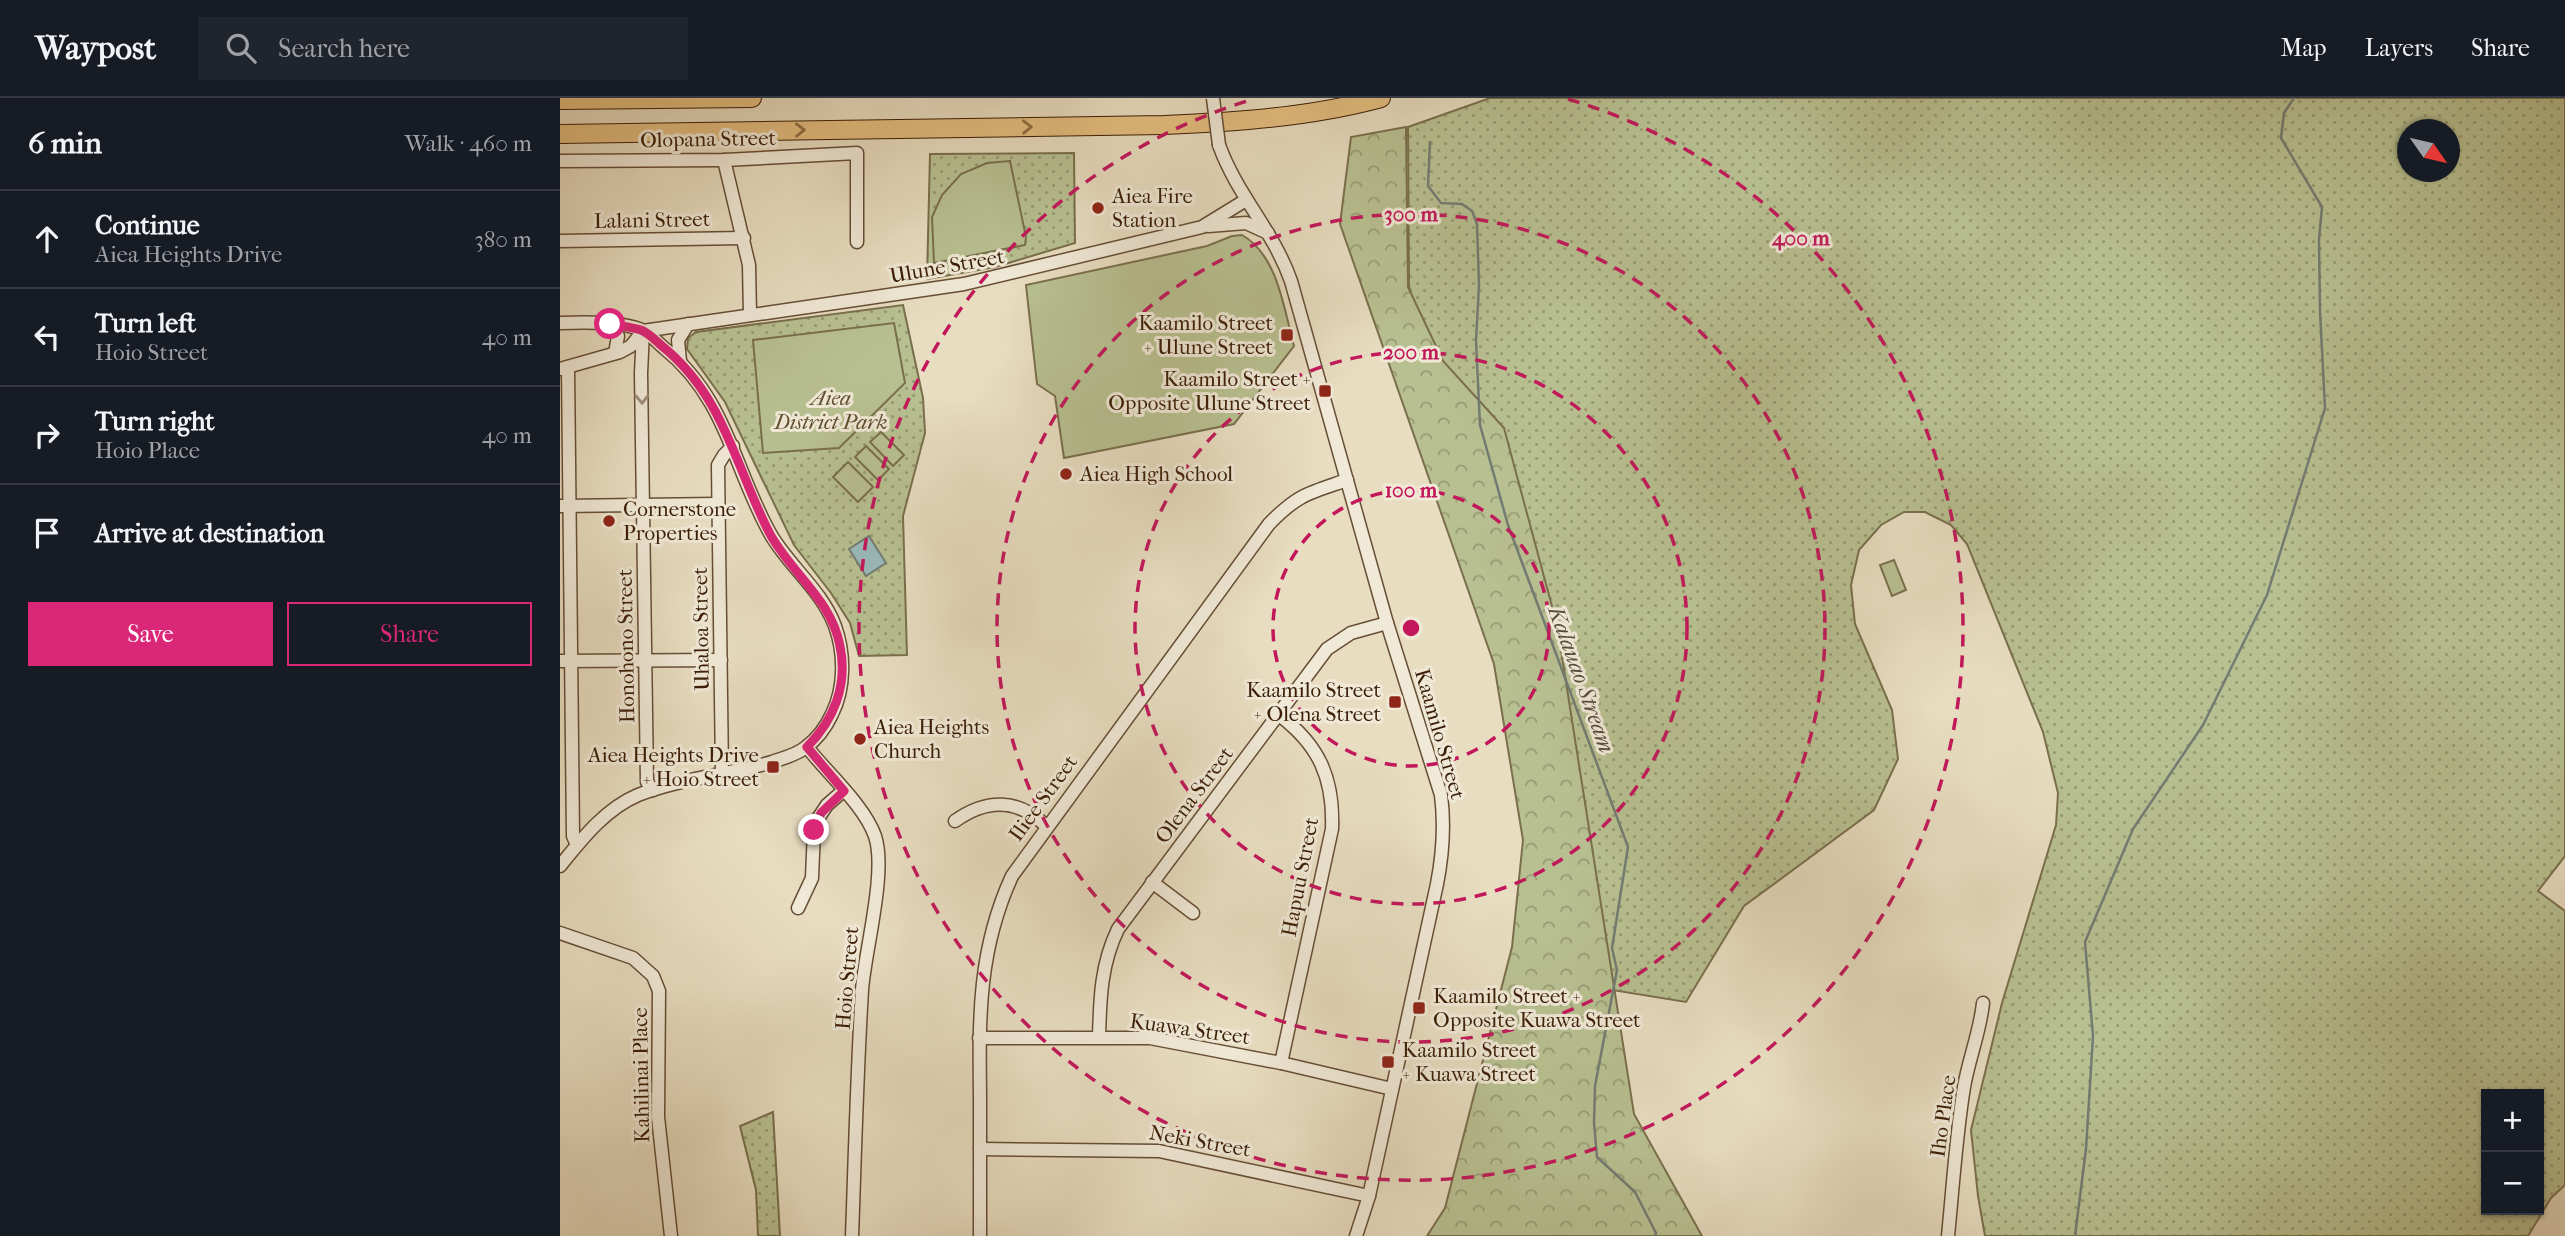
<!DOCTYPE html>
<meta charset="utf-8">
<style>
body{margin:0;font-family:"IM FELL French Canon",serif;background:#20242c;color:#f1f3f6}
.controls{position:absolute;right:21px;bottom:21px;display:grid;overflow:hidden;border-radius:0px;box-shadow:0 2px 5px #0004}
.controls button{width:63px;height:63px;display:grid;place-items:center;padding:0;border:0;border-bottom:2px solid #363941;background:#171b24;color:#f1f3f6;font:35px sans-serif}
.compass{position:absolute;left:1837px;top:21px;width:63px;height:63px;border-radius:50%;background:#171b24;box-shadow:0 2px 5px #0004;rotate:124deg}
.stop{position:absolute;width:21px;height:21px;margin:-16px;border:5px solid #db2777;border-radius:50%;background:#fff}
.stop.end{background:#db2777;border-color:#fff;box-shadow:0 2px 7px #0008}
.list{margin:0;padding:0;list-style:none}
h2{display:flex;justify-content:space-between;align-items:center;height:91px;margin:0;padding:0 28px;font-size:30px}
h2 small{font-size:23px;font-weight:400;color:#9ea1a6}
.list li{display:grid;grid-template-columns:46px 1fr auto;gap:21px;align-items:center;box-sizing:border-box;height:98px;padding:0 28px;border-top:2px solid #363941}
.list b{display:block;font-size:26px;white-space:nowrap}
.list p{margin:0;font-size:23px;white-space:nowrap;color:#9ea1a6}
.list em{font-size:23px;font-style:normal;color:#9ea1a6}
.actions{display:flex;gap:14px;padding:21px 28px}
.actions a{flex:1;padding:16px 0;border:2px solid #db2777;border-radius:0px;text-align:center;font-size:24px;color:#db2777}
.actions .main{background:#db2777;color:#fff}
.icon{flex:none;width:38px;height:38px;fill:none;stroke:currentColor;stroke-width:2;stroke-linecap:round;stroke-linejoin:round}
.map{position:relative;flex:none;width:2005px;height:1138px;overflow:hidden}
header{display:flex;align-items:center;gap:42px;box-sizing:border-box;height:98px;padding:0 35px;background:#171b24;border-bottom:2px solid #363941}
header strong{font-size:33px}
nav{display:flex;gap:38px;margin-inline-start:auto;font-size:24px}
.search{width:490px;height:63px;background:#20242c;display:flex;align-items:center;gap:18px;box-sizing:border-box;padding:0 24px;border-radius:0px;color:#9ea1a6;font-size:26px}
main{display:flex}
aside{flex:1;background:#171b24}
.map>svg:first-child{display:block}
.green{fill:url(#green-dots);stroke:#7a6f4c;stroke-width:2;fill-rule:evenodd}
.forest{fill:url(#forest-crowns);stroke:#7a6f4c;stroke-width:2}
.pitch{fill:#b8c091;stroke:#7a6f4c;stroke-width:2}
.water{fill:#99babb;stroke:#737c73;stroke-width:2}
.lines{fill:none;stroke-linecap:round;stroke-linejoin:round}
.stream{stroke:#737c73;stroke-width:2.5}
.minor-casing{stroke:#664e35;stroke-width:15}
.highway-casing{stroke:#3b1e06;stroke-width:20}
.minor{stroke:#f0e9d7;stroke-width:12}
.highway{stroke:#e4be80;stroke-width:18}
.minor-bridge-casing{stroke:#664e35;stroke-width:15;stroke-linecap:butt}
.minor-bridge{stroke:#f0e9d7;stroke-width:12}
.oneway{stroke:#906e43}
.oneway2{stroke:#9f8e79}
.route{stroke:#db2777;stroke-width:9}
.ring{fill:none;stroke:#c2185b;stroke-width:3.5;stroke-dasharray:12 9}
.poi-dot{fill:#8f2418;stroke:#f0e9d7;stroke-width:2.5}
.labels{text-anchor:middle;stroke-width:6;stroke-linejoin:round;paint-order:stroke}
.street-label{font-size:21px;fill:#3b1e06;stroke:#f0e9d7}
.poi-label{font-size:21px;fill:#3b1e06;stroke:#f0e9d7;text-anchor:start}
.park-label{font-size:21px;font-style:italic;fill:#604f30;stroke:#f0e9d7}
.water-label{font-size:23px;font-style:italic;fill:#574d3c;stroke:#f0e9d7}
.centre{fill:#c2185b;stroke:#f0e9d7;stroke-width:3.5}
.ring-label{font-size:21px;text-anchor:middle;font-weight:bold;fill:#c2185b;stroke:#f0e9d7;stroke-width:6;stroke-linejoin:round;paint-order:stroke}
</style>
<header>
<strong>Waypost</strong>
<div class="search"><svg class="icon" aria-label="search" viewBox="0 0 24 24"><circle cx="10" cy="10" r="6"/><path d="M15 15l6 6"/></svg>Search here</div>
<nav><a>Map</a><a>Layers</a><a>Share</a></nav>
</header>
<main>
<aside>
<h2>6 min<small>Walk · 460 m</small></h2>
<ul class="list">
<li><svg class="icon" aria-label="ahead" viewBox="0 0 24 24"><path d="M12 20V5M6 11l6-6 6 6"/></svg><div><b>Continue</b><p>Aiea Heights Drive</p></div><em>380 m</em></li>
<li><svg class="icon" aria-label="left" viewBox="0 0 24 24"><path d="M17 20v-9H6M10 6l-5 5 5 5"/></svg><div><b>Turn left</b><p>Hoio Street</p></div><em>40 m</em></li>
<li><svg class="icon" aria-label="right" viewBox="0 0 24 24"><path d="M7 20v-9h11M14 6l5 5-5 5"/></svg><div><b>Turn right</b><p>Hoio Place</p></div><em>40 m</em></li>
<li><svg class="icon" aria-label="arrive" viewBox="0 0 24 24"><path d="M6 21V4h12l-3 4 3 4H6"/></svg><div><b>Arrive at destination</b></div></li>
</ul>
<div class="actions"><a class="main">Save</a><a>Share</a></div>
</aside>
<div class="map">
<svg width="2005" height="1138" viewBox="0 0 2005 1138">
<defs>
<pattern id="green-dots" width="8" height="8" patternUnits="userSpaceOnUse" patternTransform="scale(1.75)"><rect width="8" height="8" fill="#b8c091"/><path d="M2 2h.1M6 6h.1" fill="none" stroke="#979b74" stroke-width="1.8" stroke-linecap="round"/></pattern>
<pattern id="forest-crowns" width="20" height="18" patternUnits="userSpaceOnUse" patternTransform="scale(1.75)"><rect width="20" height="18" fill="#b8c091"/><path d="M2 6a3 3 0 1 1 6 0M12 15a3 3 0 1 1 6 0" fill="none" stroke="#979b74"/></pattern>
</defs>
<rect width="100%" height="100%" fill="#e8ddc1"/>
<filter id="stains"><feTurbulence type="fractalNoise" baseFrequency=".00286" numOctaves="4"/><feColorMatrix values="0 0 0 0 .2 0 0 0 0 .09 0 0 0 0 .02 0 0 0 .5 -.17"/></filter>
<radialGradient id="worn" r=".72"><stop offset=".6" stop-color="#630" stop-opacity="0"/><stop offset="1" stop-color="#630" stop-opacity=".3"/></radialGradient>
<g class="green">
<path d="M930,0H2005V758L1978,793L2005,813V1087L1991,1100L1968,1138H1425L1418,1098L1411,1032L1442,905L1496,727L1498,695L1483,634L1407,446L1391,427L1365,414H1344L1321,427L1299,452L1291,487L1295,526L1332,612L1338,661L1314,712L1184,808L1126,904L1021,887L990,709L849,188L848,29ZM1848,32H1890V74H1848ZM1926,996H1979V1112H1926Z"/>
<polygon points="514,55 515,145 435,169 367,181 370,56"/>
<polygon points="343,207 363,300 365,335 343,418 347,557 299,558 290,525 271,495 234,447 165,304 127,251 128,240 136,234"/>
<polygon points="213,1014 220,1138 198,1138 196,1092 180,1028"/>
</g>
<polygon class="forest" points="846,29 848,189 883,263 944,330 997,527 1074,1016 1142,1138 867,1138 885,1110 952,849 963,742 934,566 780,126 791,39"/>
<g class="pitch">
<polygon points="450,63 466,139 465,147 374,165 372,119 382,97 401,76 427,65"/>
<path d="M682,137C718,157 724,212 734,248L674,326L504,360L495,298L477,286L466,187L647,148L672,138Z"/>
<polygon points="334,225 345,285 279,350 203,355 193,242"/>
<polygon points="321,334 344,357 333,368 310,344"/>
<polygon points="306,348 329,371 318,382 295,359"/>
<polygon points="288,364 313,389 298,404 273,379"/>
<polygon points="1334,462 1346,492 1332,498 1320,467"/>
</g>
<polygon class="water" points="309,438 326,465 306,478 289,451"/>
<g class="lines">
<g class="stream">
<polyline points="870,44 868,88 881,105 902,106 912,113 917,126 919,187 916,243 920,327 948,427 1068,749 1052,850 1057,872 1035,988 1034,1025 1037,1059 1075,1094 1096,1135 1095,1138"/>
<polyline points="1515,1138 1526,1051 1533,938 1525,844 1573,731 1643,627 1707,497 1765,310 1760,213 1759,142 1762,109 1721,40 1724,15 1734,0"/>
</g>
<defs>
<g id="minor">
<path d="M659,47C677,97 713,132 731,183L827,525L881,697C885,728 883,755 877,786L809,1098L796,1138"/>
<polyline points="164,62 189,167 190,217"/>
<polyline points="0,63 164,62 297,55 297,144"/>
<polyline points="648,128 686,125 708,135"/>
<polyline points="0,143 184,140"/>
<path d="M0,225C22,224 65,223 84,233C91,237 98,245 104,250C167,300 174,372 211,437C230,469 262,493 275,528C285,556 285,590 272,616C266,629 257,641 246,649C237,657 223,660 212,664C168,677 121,680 78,697C45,711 22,741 0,768"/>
<polyline points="50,226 58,238 55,255"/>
<polyline points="83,233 404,186 642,129 686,102"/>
<polyline points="83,233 81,275 87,684 93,692"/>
<polyline points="120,263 118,242 128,226"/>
<polyline points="8,269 13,738 17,747"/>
<polyline points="0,271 60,254 71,248 83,233"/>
<polyline points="0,408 158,406"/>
<polyline points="0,563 161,562"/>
<path d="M719,617C759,647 774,680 772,731L721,965"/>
<path d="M247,649C267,675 304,707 315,738C327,774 305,852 302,892C297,974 295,1056 292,1138"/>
<polyline points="162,675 158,367 164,357 173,348"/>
<path d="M395,723C426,701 458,700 486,728"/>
<polyline points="592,784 633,815"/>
<polyline points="238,810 252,780 254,732 257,722 267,707 283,693"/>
<polyline points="0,835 73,860 93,878 99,893 98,1019 111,1138"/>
<path d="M539,939C540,900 541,866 558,831L767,551L791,535L827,525"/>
<polyline points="419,940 590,940 721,965 832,991"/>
<polyline points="420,1051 599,1053 809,1098"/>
<path d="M420,1138C420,1092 420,1045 420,999C419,919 418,852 452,778L709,426C738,396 749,395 787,382"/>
<path d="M1388,1138C1393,1088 1396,1038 1404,989C1409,960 1420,934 1423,905"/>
</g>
<g id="highway">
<polyline points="0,2 192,0"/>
<path d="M0,36L604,27C676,24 751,19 821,0"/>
</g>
</defs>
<use href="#minor" class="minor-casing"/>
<use href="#highway" class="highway-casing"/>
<use href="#minor" class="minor"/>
<use href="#highway" class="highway"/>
<defs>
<polyline id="minor-bridge" points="653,0 659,47"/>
</defs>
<use href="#minor-bridge" class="minor-bridge-casing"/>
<use href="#minor-bridge" class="minor-bridge"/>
</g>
<defs><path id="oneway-chevron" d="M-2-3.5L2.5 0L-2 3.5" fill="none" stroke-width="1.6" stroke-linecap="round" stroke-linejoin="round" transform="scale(1.75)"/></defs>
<g class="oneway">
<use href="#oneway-chevron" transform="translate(467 29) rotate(-1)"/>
<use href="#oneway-chevron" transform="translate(240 32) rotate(-1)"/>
</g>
<use class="oneway2" href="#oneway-chevron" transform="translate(82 301) rotate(89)"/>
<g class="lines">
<path class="route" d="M50,226C60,228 71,229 81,232C89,235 96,243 102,248C165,299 175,369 210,436C232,476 271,501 280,548C288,587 274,622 247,649L284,693L261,715L254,732"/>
</g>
<g class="ring">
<circle cx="851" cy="530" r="138"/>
<circle cx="851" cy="530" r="276"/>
<circle cx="851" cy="530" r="414"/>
<path d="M1008 1A552 552 0 1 1 694 1"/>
</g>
<g class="poi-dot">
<circle cx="538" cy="110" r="7"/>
<rect x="720" y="230" width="14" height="14" rx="3.5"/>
<rect x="758" y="286" width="14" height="14" rx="3.5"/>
<circle cx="506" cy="376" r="7"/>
<circle cx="49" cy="423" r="7"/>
<rect x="828" y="597" width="14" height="14" rx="3.5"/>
<circle cx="300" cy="641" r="7"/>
<rect x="206" y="662" width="14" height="14" rx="3.5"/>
<rect x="852" y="903" width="14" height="14" rx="3.5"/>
<rect x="821" y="957" width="14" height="14" rx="3.5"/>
</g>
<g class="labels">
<g class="street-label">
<text transform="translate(148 41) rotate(-1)" y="7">Olopana Street</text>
<text transform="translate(92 122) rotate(-1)" y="7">Lalani Street</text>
<text transform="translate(387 168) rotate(-10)" y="7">Ulune Street</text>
<text transform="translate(141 531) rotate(-91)" y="7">Uhaloa Street</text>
<text transform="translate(66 548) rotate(-91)" y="7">Honohono Street</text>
<text transform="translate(880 636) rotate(74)" y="7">Kaamilo Street</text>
<text transform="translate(634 697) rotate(-53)" y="7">Olena Street</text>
<text transform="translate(483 700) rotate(-54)" y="7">Iliee Street</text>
<text transform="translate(740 779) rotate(-79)" y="7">Hapuu Street</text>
<text transform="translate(287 880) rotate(-85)" y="7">Hoio Street</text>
<text transform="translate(630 931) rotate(8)" y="7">Kuawa Street</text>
<text transform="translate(81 977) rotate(-91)" y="7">Kahilinai Place</text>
<text transform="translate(1383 1018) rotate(-82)" y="7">Iho Place</text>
<text transform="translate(640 1043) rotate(10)" y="7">Neki Street</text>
</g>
<g class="poi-label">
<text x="552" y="105">Aiea Fire<tspan x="552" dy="24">Station</tspan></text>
<text x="713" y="232" text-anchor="end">Kaamilo Street<tspan x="713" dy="24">+ Ulune Street</tspan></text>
<text x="751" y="288" text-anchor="end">Kaamilo Street +<tspan x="751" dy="24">Opposite Ulune Street</tspan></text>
<text x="520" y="383">Aiea High School</text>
<text x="63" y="418">Cornerstone<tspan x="63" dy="24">Properties</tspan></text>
<text x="821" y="599" text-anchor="end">Kaamilo Street<tspan x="821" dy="24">+ Olena Street</tspan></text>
<text x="314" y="636">Aiea Heights<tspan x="314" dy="24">Church</tspan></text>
<text x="199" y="664" text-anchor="end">Aiea Heights Drive<tspan x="199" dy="24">+ Hoio Street</tspan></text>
<text x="873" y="905">Kaamilo Street +<tspan x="873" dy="24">Opposite Kuawa Street</tspan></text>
<text x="842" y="959">Kaamilo Street<tspan x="842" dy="24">+ Kuawa Street</tspan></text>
</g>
<g class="park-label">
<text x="271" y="307">Aiea<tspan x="271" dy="24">District Park</tspan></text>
</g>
<g class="water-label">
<text transform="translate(1022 581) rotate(70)" y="8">Kalauao Stream</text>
</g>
</g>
<circle cx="851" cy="530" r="10" class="centre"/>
<g class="ring-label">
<text x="851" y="123">300 m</text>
<text x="1241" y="147">400 m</text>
<text x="851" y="261">200 m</text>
<text x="851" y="399">100 m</text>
</g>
<rect width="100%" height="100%" filter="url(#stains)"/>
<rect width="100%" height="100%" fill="url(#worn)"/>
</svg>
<div class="controls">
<button>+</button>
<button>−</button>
</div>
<svg class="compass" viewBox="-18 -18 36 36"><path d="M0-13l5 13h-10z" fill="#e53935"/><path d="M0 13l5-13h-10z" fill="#9ea1a6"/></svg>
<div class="stop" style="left:50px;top:226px"></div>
<div class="stop end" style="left:254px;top:732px"></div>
</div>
</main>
